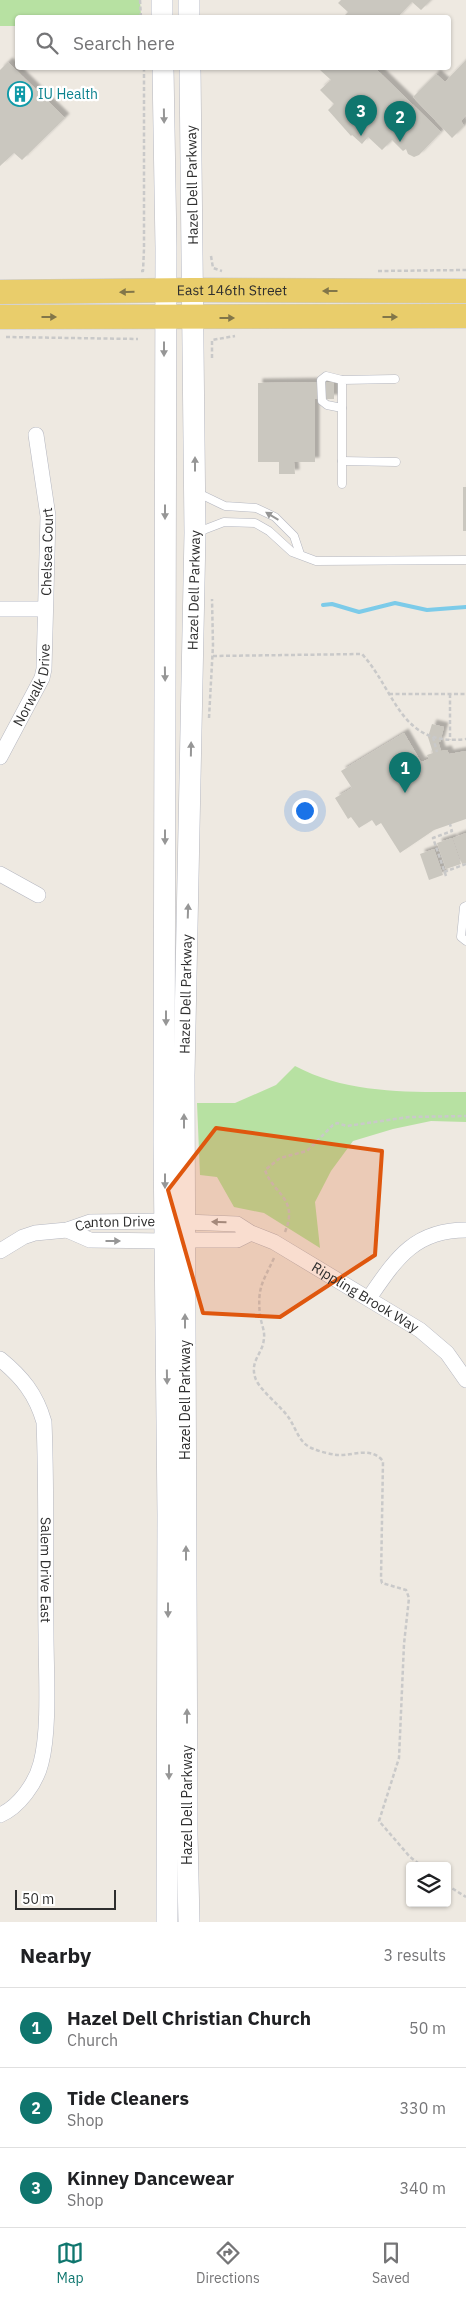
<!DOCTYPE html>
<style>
body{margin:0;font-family:"IBM Plex Sans",sans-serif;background:#f2f2f2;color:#202124}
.controls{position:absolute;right:15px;bottom:15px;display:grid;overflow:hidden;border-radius:5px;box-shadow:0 1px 4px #0004}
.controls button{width:45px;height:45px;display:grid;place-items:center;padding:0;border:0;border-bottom:1px solid #e0e0e0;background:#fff;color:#202124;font:25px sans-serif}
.scale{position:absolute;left:15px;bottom:12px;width:101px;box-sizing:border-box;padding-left:5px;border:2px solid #2e2e2e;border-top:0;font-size:14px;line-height:18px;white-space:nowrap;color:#2e2e2e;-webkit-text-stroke:4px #fff;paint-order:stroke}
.you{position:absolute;left:304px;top:810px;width:18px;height:18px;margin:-12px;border:4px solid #fff;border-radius:50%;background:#1a73e8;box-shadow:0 0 0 8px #1a73e833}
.badge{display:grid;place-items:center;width:32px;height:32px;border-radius:50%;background:#0f766e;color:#fff;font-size:16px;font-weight:700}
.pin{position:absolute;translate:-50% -41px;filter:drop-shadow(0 1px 2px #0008)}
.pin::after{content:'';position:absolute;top:26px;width:18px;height:15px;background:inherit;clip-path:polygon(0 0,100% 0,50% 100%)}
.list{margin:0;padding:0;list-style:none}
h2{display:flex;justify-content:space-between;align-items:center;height:65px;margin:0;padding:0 20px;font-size:21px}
h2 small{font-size:16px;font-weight:400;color:#757577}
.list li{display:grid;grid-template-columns:32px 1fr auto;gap:15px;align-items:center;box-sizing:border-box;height:80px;padding:0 20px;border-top:1px solid #e0e0e0}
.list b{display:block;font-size:19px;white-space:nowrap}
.list p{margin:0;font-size:16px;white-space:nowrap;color:#757577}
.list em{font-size:16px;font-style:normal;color:#757577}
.icon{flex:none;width:28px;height:28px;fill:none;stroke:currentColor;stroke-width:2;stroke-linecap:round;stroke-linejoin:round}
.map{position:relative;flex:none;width:466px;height:1922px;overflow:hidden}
.search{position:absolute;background:#fff;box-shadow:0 1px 4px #0004;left:15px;right:15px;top:15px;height:55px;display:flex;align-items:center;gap:12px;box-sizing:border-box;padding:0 18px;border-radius:5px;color:#757577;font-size:19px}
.sheet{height:305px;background:#fff}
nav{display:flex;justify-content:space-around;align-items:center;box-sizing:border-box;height:70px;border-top:1px solid #e0e0e0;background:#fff;font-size:14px;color:#757577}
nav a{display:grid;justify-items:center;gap:2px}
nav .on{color:#0f766e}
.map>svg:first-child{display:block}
.green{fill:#b7e1a2}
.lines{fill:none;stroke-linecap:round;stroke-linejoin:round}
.stream{stroke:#7ccbe9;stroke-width:4}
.building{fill:#cac7bf;filter:url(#shadow)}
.lane-casing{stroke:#b5b7c0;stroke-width:9}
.street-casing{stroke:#b5b7c0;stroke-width:16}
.secondary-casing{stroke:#b5b7c0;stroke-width:22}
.primary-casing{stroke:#c9c9c9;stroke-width:25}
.path{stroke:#c9c9c9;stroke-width:2.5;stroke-dasharray:4 2.5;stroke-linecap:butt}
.lane{stroke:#fff;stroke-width:8}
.street{stroke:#fff;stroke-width:15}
.secondary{stroke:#fff;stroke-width:21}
.primary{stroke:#e9cd6b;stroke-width:24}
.oneway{fill:#969696}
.oneway2{fill:#827649}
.marked{fill:#df570e;fill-opacity:0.2;stroke:#df570e;stroke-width:4;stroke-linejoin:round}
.labels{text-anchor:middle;stroke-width:4.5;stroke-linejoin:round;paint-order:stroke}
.culture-label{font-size:14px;fill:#0d838f;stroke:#fff;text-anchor:start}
.street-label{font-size:14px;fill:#2e2e2e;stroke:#fff}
</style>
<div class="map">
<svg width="466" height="1922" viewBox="0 0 466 1922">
<defs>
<filter id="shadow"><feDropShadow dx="4.5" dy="-4.5" stdDeviation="1" flood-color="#0004"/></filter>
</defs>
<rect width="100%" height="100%" fill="#eee9e1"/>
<g class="green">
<polygon points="0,0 140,0 141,17 18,18 17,26 0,26"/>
<path d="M295,1066C348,1094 408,1092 466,1092V1122L431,1121L393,1129L353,1141L331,1171L315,1202L320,1248L264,1213L234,1207L217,1177L200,1175L197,1103H235L276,1085Z"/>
</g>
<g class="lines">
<polyline class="stream" points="323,605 332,604 359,612 395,603 427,610 466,607"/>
</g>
<g class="building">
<polygon points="341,0 431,0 421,10 412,2 397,18 342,18 348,12 338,3"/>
<polygon points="466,60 466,115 461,121 464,126 452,138 413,97 436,74 445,82"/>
<polygon points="8,62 65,118 22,160 14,153 0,166 0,70"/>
<polygon points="322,68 375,68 441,132 419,155 414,157 408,154 406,149 403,151 392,140 382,150 368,137 362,144 352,135 351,136 328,110 334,104 320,90 331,80 320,70"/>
<polygon points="334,382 334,399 315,399 315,462 294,462 295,474 279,474 279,462 258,462 258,383"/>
<rect x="463" y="487" width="3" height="44"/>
<polygon points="432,724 444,727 440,742 438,741 441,751 447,750 449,754 466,751 466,819 434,830 400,853 381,823 376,826 372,820 359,828 351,817 348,819 335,798 352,788 341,771 404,733 421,762 429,759 427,755 433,753 428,737"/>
<polygon points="466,833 466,863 462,864 453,838"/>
<polygon points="452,838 461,864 446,869 437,843"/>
<polygon points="434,849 443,875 429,880 420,854"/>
</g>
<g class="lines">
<defs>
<g id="lane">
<polyline points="342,380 326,376 321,380 322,401 327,405 342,408"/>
<polyline points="342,461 396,462"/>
<polyline points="342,484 342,380 395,379"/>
<polyline points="198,493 225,506 256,508 275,517 294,536 300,554"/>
<polyline points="198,532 224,522 255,523 269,531 292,552 316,561 466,560"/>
<polyline points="466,906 464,907 461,937 466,941"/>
</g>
<g id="street">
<polyline points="0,609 44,609"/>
<path id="s1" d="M0,757L42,678L44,669L48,516L36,435"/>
<polyline points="0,874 38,895"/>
<path id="s2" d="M185,1222L237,1224L251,1233L274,1242L420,1330L447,1353L466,1380"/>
<polyline points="67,1230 90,1240 165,1241"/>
<polyline points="185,1240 237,1240 251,1233"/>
<path id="s3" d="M0,1251L23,1237L35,1233L67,1230L90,1222L165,1221"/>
<path d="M369,1298C396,1259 414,1230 466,1230"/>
<path id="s4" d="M0,1359C22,1377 36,1394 44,1422C47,1493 45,1564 46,1634C46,1671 50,1729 41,1763C36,1783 19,1807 0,1815"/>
</g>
<g id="secondary">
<polyline points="162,0 162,18"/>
<polyline points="189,0 189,18"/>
<polyline points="163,68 166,248 164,1143 168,1514 167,1922"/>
<path id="s5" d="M189,1922L187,1835L184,1075L195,533L190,68"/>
</g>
<g id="primary">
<path id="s6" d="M0,292L193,290L466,291"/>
<polyline points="0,317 466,316"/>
</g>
</defs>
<use href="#lane" class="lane-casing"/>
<use href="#street" class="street-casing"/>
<use href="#secondary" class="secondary-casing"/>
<use href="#primary" class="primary-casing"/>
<g class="path">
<polyline points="140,0 141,18"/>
<polyline points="211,256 213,268 222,271"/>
<polyline points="141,271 143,271 144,249 144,68"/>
<polyline points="378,271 466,270"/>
<polyline points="6,337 138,339"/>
<polyline points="212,358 212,340 235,336"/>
<path d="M213,656L362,654C397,693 400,747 466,739"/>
<polyline points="389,694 466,694"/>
<polyline points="450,694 450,740"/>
<polyline points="209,718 213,645 212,599"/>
<polyline points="433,737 437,752"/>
<polyline points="444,872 466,864"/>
<polyline points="446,876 433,838 452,831 450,824"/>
<path d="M285,1232C299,1198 273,1194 265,1170L280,1158L307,1151L333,1125L337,1123L347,1126L409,1117L466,1116"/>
<path d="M274,1258C263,1282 257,1287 260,1315C261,1323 265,1331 264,1338C263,1354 250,1360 255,1377C258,1389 281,1406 289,1418C297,1430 299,1444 314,1449C321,1452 330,1454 337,1455C354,1456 370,1446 383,1461L381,1579L382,1583L406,1590L409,1598L404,1644L399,1758L379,1821L410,1857L422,1866"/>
<polyline points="447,1885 466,1897"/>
</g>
<use href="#lane" class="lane"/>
<use href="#street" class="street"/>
<use href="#secondary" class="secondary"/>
<use href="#primary" class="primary"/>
</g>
<defs><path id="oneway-solid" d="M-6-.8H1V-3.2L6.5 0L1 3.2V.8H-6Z" transform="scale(1.25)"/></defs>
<g class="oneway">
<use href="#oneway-solid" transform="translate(164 116) rotate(89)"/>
<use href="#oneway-solid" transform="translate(164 349) rotate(90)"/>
<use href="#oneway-solid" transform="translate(195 464) rotate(-90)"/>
<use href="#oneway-solid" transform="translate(165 512) rotate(90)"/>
<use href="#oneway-solid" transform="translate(272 516) rotate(-149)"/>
<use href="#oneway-solid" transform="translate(165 674) rotate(89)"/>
<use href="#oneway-solid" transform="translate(191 749) rotate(-89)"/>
<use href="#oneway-solid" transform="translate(165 837) rotate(90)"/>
<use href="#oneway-solid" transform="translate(188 911) rotate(-88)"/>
<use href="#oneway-solid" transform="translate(166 1018) rotate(90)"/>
<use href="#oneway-solid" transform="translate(184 1121) rotate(-90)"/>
<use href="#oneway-solid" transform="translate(165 1181) rotate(90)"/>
<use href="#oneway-solid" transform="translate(219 1222) rotate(-178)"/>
<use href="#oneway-solid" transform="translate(113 1241)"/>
<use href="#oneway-solid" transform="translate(185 1321) rotate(-90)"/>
<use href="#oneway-solid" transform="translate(167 1377) rotate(89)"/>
<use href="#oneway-solid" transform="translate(186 1553) rotate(-90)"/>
<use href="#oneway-solid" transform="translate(168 1610) rotate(90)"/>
<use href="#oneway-solid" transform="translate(187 1716) rotate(-90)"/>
<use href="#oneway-solid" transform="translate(169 1772) rotate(90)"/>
</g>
<g class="oneway2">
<use href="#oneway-solid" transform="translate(330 291) rotate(-180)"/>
<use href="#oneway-solid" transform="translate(127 292) rotate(179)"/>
<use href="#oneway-solid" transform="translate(49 317)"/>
<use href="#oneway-solid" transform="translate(390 317)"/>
<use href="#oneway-solid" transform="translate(227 318)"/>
</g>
<path class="marked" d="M216,1128L382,1151L375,1255L280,1317L203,1313L168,1190Z"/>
<defs>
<symbol id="building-ring" viewBox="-11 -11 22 22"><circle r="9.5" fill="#fff" stroke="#0f9aa8" stroke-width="1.5"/><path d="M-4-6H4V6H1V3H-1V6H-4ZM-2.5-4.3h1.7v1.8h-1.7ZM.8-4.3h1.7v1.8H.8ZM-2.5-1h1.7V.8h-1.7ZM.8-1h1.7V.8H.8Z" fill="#0f9aa8"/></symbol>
</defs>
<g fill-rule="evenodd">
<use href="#building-ring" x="6" y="80" width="28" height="28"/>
</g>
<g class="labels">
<g class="culture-label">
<text x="38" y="99">IU Health</text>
</g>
<g class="street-label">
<text transform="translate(192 185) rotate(-91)" y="5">Hazel Dell Parkway</text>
<text dy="5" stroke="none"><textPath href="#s6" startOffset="232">East 146th Street</textPath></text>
<text dy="5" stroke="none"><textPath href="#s1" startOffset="216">Chelsea Court</textPath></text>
<text dy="5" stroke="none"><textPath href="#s5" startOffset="1332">Hazel Dell Parkway</textPath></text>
<text dy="5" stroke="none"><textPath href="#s1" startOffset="80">Norwalk Drive</textPath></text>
<text dy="5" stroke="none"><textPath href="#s5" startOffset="928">Hazel Dell Parkway</textPath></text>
<text dy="5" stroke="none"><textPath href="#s3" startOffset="121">Canton Drive</textPath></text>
<text dy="5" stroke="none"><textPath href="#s2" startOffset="200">Rippling Brook Way</textPath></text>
<text transform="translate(185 1400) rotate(-90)" y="5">Hazel Dell Parkway</text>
<text dy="5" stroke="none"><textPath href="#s4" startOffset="226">Salem Drive East</textPath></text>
<text transform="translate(187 1805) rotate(-90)" y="5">Hazel Dell Parkway</text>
</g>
</g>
</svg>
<div class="controls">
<button><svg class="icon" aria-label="layers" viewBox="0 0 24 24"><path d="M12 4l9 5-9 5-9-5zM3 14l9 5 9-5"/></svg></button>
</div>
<div class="scale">50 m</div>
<div class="you"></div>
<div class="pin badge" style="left:405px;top:793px">1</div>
<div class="pin badge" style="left:400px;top:142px">2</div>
<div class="pin badge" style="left:361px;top:136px">3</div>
<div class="search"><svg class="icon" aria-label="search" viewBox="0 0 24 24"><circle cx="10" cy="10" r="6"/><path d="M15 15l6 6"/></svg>Search here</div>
</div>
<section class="sheet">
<h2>Nearby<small>3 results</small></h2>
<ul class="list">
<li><span class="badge">1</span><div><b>Hazel Dell Christian Church</b><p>Church</p></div><em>50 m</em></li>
<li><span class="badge">2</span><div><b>Tide Cleaners</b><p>Shop</p></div><em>330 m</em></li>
<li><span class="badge">3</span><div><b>Kinney Dancewear</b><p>Shop</p></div><em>340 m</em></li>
</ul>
</section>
<nav>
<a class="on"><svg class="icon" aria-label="map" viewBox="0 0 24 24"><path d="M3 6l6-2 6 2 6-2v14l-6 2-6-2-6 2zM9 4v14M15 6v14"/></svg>Map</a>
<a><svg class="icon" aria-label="directions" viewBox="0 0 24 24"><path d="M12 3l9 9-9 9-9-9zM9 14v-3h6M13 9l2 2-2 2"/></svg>Directions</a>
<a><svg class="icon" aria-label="saved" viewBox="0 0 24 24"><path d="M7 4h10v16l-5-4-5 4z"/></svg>Saved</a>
</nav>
